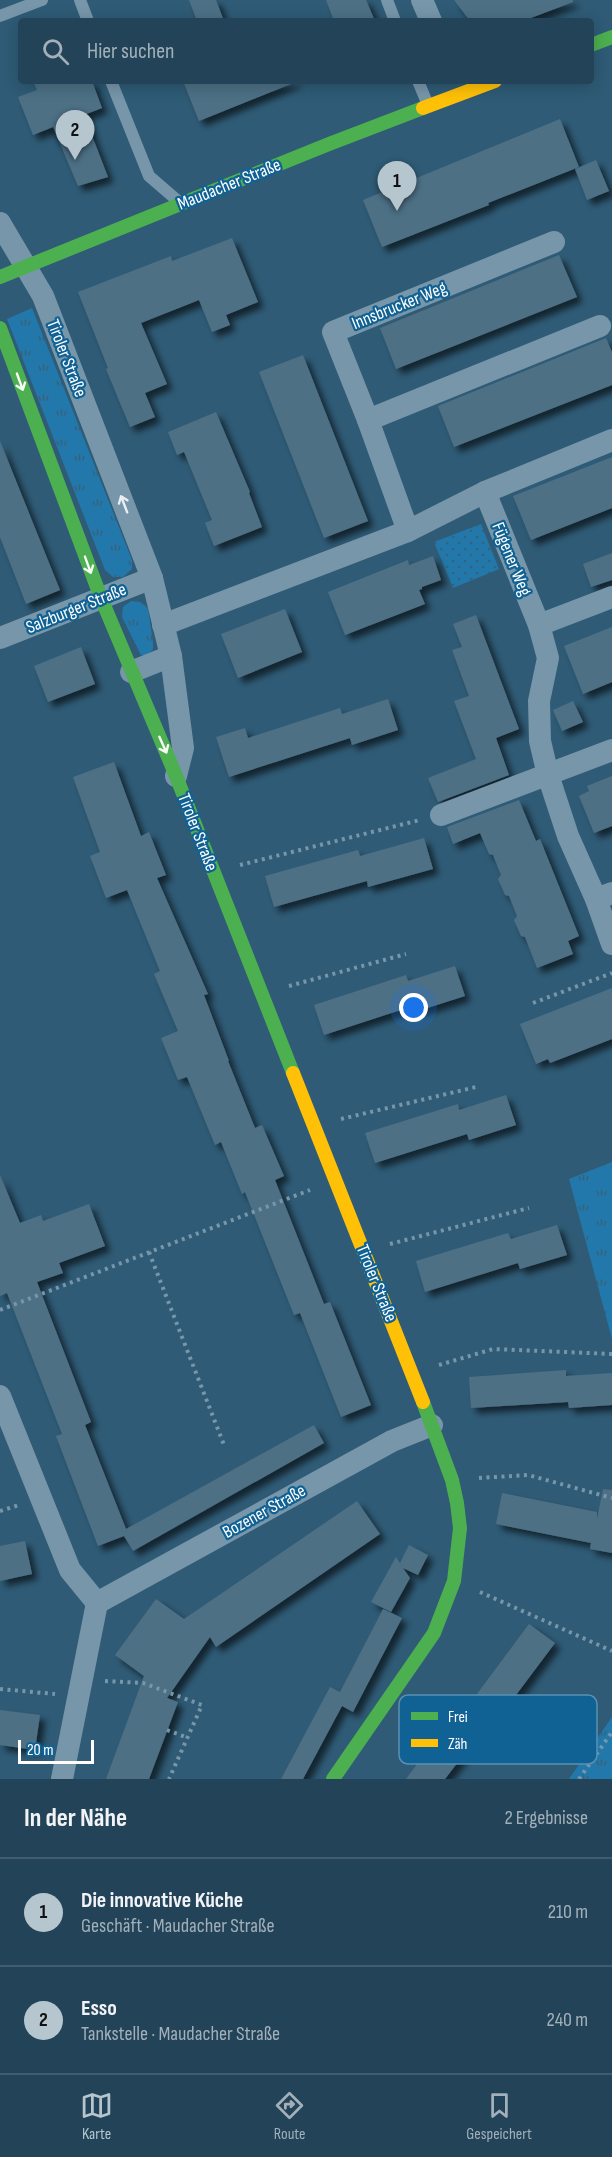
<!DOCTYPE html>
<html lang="de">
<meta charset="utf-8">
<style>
body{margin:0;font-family:"Sofia Sans Condensed",sans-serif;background:#2b4b5e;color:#f1f3f6}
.scale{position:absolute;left:18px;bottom:15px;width:76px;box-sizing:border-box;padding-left:6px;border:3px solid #fff;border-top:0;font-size:16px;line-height:21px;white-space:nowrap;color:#fff;-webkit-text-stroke:4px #116294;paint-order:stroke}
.you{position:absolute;left:414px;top:1008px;width:21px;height:21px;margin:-15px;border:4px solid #fff;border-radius:50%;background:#1a73e8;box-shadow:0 0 0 9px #1a73e833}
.badge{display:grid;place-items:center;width:39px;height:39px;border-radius:50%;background:#b6c6cf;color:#111;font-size:20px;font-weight:700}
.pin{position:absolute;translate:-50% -50px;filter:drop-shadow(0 2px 3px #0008)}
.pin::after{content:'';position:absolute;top:32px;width:21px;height:18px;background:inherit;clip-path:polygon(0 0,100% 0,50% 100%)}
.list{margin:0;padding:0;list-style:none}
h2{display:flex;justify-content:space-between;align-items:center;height:78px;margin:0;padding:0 24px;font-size:26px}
h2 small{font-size:20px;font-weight:400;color:#a3b0ba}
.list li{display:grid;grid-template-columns:39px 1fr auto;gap:18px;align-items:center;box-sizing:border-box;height:108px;padding:0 24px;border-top:2px solid #405c6e}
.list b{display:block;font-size:22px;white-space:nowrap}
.list p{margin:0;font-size:20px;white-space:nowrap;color:#a3b0ba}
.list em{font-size:20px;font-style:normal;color:#a3b0ba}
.icon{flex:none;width:33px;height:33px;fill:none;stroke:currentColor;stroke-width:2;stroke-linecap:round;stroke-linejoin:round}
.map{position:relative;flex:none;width:612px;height:1779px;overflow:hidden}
.search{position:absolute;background:#234458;box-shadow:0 3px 15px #0003;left:18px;right:18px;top:18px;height:66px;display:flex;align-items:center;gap:15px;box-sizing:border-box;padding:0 21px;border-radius:6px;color:#a3b0ba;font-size:22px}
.sheet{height:294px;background:#234458}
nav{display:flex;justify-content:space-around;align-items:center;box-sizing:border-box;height:84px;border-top:2px solid #405c6e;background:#234458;font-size:16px;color:#a3b0ba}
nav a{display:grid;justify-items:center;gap:3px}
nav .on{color:#b6c6cf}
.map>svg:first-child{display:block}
.grass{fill:url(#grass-tufts)}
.park{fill:url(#park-dots)}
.building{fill:#4d7085;filter:url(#shadow)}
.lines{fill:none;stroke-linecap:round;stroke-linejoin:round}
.path{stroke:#7796a9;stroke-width:4;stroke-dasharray:3 4.5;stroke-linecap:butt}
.lane{stroke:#7796a9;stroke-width:12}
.street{stroke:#7796a9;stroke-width:22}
.fast{stroke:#4caf50;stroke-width:14}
.slow{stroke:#ffc107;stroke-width:14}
.oneway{stroke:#f6fbf6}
.oneway2{stroke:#ebeff2}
.labels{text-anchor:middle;stroke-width:4.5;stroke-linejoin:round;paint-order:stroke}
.street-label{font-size:18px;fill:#fff;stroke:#116294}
.key{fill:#116294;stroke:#5891b4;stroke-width:1.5}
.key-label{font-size:16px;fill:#fff}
</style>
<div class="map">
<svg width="612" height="1779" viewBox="0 0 612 1779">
<defs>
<pattern id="grass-tufts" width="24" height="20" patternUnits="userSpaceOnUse" patternTransform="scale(1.5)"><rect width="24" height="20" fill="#2278aa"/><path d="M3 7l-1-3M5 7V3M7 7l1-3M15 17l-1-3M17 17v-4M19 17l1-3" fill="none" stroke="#37627b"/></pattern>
<pattern id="park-dots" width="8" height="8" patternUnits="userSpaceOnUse" patternTransform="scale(1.5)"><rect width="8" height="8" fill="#2278aa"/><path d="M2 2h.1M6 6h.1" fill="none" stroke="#37627b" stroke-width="1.8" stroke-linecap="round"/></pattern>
<filter id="shadow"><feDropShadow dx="5.5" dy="5.5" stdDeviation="3" flood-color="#0009"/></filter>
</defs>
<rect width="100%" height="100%" fill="#2f5b76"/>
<g class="grass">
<polygon points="32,308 132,560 132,569 123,577 113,577 105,570 7,319"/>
<polygon points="131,601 140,602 148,608 153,642 153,649 148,655 141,655 122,617 123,607"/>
<polygon points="612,1162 612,1339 569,1179"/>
<polygon points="612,1717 612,1779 569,1779 571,1776"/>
</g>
<polygon class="park" points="481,524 499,569 453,588 434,542"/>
<g class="building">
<polygon points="189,0 216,0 224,21 197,21"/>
<polygon points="326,0 366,0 375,21 334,21"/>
<polygon points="454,0 573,0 573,2 523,21 470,21"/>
<polygon points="33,81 92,81 102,108 84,115 108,177 78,186 53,127 33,135 18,97 37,90"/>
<polygon points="183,81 296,81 296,82 199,121"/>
<polygon points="560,119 579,167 488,203 489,205 382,247 363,200"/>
<polygon points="596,160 609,191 587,200 575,169"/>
<polygon points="232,238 258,302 226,315 230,325 212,332 199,300 141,323 167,384 145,393 155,417 130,427 106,369 108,368 78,292 171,256 172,261"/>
<polygon points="559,255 577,297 396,369 380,328"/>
<polygon points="606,338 612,352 612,385 454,447 438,406"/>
<polygon points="303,355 368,521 324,538 259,372"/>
<polygon points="216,412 250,492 249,493 262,527 214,546 205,523 212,520 184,452 177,455 168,432"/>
<polygon points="0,441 60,590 26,604 0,537"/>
<polygon points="612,457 612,508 531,540 513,496"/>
<polygon points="612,553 612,580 591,587 583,564"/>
<polygon points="433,556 441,580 422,587 422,589 419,590 425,604 345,635 328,592 408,560 409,565"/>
<polygon points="285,609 302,652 238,678 221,634"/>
<polygon points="476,615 519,729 496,738 509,775 438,802 428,778 476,759 454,701 469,696 452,650 462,647 453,624"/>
<polygon points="612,627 612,682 583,694 564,646"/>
<polygon points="81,647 95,684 48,702 34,666"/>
<polygon points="388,699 398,730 352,745 350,738 229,777 216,737 245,728 248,738 340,708 342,714"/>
<polygon points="573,701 583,722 562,731 553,710"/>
<polygon points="114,762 141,836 149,832 166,875 157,878 208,994 204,995 229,1061 228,1061 255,1128 262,1125 284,1176 275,1180 324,1304 330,1302 371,1405 341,1417 300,1313 294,1315 245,1192 242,1194 221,1142 215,1145 187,1077 178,1080 161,1038 178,1031 154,974 160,971 127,890 106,898 90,856 100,852 73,777"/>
<polygon points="612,776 612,826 594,833 579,796 589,791 587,786"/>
<polygon points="519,800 536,841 540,839 579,936 568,941 573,954 537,968 525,937 521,936 514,920 517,916 509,896 505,895 498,879 501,875 493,855 489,854 480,833 453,844 447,827"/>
<polygon points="424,838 433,869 368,887 367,881 274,907 265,876 358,850 360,856"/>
<polygon points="455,966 465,996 418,1011 416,1005 324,1035 314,1005 406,975 408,981"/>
<polygon points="612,988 612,1039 550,1063 548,1059 536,1064 520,1024"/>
<polygon points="506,1095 516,1125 469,1140 467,1134 375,1163 365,1133 458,1104 459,1110"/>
<polygon points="0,1175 20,1223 41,1215 43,1221 89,1204 105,1246 59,1263 63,1273 37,1282 91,1422 85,1425 126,1529 314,1425 324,1443 133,1551 124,1536 98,1546 56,1436 62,1434 7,1293 0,1296"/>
<polygon points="557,1225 567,1255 520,1269 518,1263 425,1292 416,1261 508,1233 511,1239"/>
<polygon points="566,1370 566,1376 612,1373 612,1405 569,1408 568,1402 471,1408 469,1377"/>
<polygon points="603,1489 612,1490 612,1553 590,1549 591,1543 496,1524 502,1493 597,1512 597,1519"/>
<polygon points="357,1501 380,1534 216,1647 210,1637 167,1698 178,1702 149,1779 106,1779 144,1676 115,1655 156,1599 184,1619"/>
<polygon points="25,1541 32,1574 0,1581 0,1546"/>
<polygon points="409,1545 428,1555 418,1575 403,1568 410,1578 391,1612 371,1602 396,1557 400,1563"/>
<polygon points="383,1609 402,1618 353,1712 342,1706 303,1779 281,1779 330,1687 340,1692"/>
<polygon points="529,1624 555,1643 483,1739 478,1736 445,1779 406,1779 452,1717 457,1721"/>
<polygon points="0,1710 40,1715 35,1750 0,1745"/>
</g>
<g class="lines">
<g class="path">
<polyline points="240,865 420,820"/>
<polyline points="289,986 406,954"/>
<polyline points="533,1003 612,973"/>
<polyline points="341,1119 476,1087"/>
<polyline points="390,1244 529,1208"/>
<polyline points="149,1252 224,1445"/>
<polyline points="0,1310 310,1190"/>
<polyline points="439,1365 493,1349 612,1354"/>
<polyline points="479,1478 528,1475 612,1498"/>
<polyline points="0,1511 19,1505"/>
<polyline points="480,1592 612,1651"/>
<polyline points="105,1681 143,1683 202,1705 169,1779"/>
<polyline points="0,1689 55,1694"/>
<polyline points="167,1730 188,1738"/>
<polyline points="579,1779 612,1732"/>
</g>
<g class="lane">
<polyline points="80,0 88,21"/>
<polyline points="387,0 395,21"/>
<polyline points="0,16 42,0"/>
<polyline points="111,81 149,176 178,201"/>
<polyline points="418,81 428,105"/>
</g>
<g class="street">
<polyline points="422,0 431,21"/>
<polyline points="0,223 43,296 152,578 171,656 183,748 176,776"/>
<polyline points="368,420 600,326"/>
<polyline points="485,492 539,625 548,658 539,701 540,741 548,775 568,836 596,899 612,893"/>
<polyline points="408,531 368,420 333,332 554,242"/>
<polyline points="163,625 408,531 485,492 612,440"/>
<polyline points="539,625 612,597"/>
<polyline points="0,638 152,578"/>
<polyline points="131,672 171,656"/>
<polyline points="441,815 612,750"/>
<polyline points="596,899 612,944"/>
<polyline points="0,1396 70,1570 97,1603"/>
<polyline points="97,1603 392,1441 432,1425"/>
<polyline points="62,1779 97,1603"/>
</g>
<g class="fast">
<polyline points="591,45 612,37"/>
<polyline points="0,277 329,144 423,108"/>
<polyline points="0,328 101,598 176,776 293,1073"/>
<polyline points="333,1779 434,1633 454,1581 460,1528 457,1503 452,1480 423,1402"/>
</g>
<g class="slow">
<polyline points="423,108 495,81"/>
<polyline points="293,1073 423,1402"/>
</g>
</g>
<defs><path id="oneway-shaft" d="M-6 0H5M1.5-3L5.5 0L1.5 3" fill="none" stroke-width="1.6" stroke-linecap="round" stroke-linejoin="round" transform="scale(1.5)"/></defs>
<g class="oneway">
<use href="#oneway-shaft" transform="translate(20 382) rotate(70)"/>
<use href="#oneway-shaft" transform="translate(88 565) rotate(70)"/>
<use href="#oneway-shaft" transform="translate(163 745) rotate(66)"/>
</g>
<use class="oneway2" href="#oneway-shaft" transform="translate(124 504) rotate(-111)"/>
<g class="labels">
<g class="street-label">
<text transform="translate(229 184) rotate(-22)" y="6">Maudacher Straße</text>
<text transform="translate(399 305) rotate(-22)" y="6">Innsbrucker Weg</text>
<text transform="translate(67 358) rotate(69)" y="6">Tiroler Straße</text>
<text transform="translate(512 559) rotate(68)" y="6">Fügener Weg</text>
<text transform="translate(76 608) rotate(-22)" y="6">Salzburger Straße</text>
<text transform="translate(198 832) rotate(69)" y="6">Tiroler Straße</text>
<text transform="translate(377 1283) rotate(68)" y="6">Tiroler Straße</text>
<text transform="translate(264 1511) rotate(-29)" y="6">Bozener Straße</text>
</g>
</g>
<rect x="399" y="1695" width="198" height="69" rx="9" class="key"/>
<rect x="411" y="1712" width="27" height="8" fill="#4caf50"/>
<rect x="411" y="1739" width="27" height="8" fill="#ffc107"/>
<g class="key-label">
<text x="448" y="1722">Frei</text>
<text x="448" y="1749">Zäh</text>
</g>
</svg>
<div class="scale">20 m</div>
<div class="you"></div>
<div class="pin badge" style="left:397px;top:211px">1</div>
<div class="pin badge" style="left:75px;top:160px">2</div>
<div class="search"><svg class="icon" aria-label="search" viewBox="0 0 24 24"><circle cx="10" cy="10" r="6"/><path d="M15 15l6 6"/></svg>Hier suchen</div>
</div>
<section class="sheet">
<h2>In der Nähe<small>2 Ergebnisse</small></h2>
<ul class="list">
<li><span class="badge">1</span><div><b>Die innovative Küche</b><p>Geschäft · Maudacher Straße</p></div><em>210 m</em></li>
<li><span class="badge">2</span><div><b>Esso</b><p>Tankstelle · Maudacher Straße</p></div><em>240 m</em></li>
</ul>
</section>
<nav>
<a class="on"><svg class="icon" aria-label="map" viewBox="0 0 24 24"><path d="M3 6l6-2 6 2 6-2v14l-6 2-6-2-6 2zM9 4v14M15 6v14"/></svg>Karte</a>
<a><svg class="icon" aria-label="directions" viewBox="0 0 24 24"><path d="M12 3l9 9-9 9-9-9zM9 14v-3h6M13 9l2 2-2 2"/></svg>Route</a>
<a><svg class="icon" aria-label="saved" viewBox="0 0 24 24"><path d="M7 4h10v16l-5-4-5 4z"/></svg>Gespeichert</a>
</nav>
